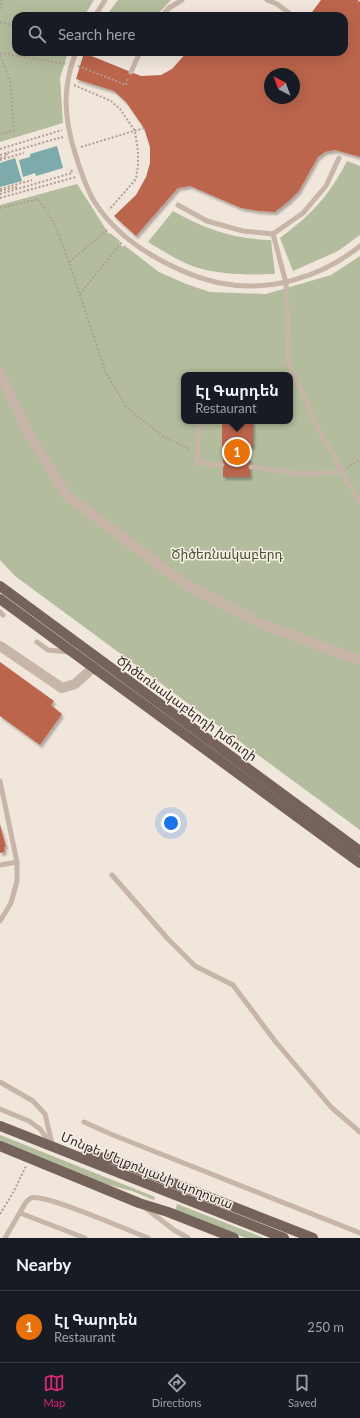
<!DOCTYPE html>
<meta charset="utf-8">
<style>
body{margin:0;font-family:Lato,"Noto Sans Armenian",sans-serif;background:#20242c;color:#f1f3f6}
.compass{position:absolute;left:264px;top:68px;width:36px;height:36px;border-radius:50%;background:#171b24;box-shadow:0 4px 16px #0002;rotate:319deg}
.you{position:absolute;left:171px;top:823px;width:14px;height:14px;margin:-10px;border:3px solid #fff;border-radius:50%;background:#1a73e8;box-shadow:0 0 0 6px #1a73e833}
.badge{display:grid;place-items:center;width:26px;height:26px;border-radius:50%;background:#db2777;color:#fff;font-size:13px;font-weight:700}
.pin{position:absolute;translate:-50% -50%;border:2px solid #fff;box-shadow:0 1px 4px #0006}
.popup{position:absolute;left:181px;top:372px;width:112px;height:52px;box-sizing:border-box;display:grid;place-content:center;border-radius:8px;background:#171b24;filter:drop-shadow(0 1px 3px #0005);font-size:13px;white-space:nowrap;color:#9ea1a6}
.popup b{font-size:15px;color:#f1f3f6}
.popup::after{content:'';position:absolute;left:50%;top:100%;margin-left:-8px;border:8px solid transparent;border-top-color:#171b24}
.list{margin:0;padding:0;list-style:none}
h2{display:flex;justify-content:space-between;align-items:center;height:52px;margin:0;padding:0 16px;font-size:17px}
h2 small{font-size:13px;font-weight:400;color:#9ea1a6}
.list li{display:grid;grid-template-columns:26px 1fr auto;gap:12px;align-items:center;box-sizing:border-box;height:72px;padding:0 16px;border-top:1px solid #363941}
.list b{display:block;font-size:15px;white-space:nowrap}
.list p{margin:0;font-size:13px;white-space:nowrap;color:#9ea1a6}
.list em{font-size:13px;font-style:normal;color:#9ea1a6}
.icon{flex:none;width:22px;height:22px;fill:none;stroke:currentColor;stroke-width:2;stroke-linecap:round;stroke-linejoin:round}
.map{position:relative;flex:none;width:360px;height:1238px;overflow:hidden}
.search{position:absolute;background:#171b24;box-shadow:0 4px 16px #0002;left:12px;right:12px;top:12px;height:44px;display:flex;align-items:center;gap:10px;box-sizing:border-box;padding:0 14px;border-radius:12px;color:#9ea1a6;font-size:15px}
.sheet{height:124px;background:#171b24}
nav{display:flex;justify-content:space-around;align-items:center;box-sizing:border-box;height:56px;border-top:1px solid #363941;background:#171b24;font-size:11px;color:#9ea1a6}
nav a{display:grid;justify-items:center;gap:2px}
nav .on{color:#db2777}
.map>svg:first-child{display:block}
.green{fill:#b3bd9d;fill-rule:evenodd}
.water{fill:#7daaaa}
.building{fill:#bc654d;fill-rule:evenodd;filter:url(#shadow)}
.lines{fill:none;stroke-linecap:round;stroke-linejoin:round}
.path{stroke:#b29f93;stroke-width:2;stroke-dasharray:2 2;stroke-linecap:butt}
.lane{stroke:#c7b5a8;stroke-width:5}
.street{stroke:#c7b5a8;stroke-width:10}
.primary{stroke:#75625a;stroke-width:10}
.labels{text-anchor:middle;stroke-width:3;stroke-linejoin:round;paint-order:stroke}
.park-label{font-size:13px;fill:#45502e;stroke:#f8f0e7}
.street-label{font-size:13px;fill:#342b28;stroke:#f8f0e7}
</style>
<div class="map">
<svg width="360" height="1238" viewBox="0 0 360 1238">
<defs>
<filter id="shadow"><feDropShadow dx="2" dy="3" stdDeviation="1" flood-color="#0004"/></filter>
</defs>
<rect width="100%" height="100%" fill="#f0e6db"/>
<g class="green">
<polygon points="0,0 94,0 84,16 16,16 16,52 68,52 60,78 63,123 0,142"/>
<polygon points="118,0 171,0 156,16 106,16"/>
<path d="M347,161L360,166V235L338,251L293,271L280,238C311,215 329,196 347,161Z"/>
<path d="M77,184L109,234L110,233L120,241L119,243L123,247L124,245L159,272L186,284L210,292L266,294L331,275L360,256V830L15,576L0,560V205ZM184,375H290V421H184Z"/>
<path d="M173,211C205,229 233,239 271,240L275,274C249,275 221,275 195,267C178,261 163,251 148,242Z"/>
<polygon points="0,1135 155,1197 154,1200 132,1191 105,1184 0,1143"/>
<polygon points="177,1204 264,1238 246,1238 175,1211"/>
</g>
<g class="water">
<polygon points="57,146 63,168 36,176 35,173 23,177 19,160 30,157 30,154"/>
<polygon points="15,158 22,181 0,187 0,163"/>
</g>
<g class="building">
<path d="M321,0H359L357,2L360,1V157L335,150L325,152L318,157L299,191L289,201L275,212L259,211L241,208L190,186L178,188L136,236L114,216L136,195L146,177L150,163V147L144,128L126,102L114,91L76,79L84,53L141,76L161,75L172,69L187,52H344V16H309ZM270,74H294V98H270Z"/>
<polygon points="230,421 253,421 253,447 222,447 222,423 230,423"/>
<polygon points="223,449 248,449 248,458 250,458 250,477 223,477"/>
<polygon points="0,662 54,701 51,705 62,714 40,745 0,716"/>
<polygon points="0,824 6,847 4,847 5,852 0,853"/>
</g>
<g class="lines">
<g class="path">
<polyline points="0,9 2,0"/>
<polyline points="0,22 16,26"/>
<polyline points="0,53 66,64"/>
<polyline points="0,55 10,80 14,130 0,134"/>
<polyline points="78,66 126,85 128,79"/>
<polyline points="74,85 111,101 120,109 135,131 138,152 138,165 136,179 109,210"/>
<polyline points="81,147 144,128"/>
<polyline points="0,149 62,130"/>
<polyline points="0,155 62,137 63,139"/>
<polyline points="0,158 7,156 6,153"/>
<polyline points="0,160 24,153"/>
<polyline points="0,189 32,180"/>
<polyline points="0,191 16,187 16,189"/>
<polyline points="0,194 72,173 71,168"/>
<polyline points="0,198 76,177"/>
<polyline points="0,208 38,199 54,223 69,262 106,373 127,408 164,437 190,449"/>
<polyline points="69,262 107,230"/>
<polyline points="80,294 122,242"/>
<polyline points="347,468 360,460"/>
<polyline points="0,1214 13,1193 26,1166"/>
</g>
<g class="lane">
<polyline points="267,0 277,4 289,13"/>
<polyline points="95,16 105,0"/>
<polyline points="162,16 169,8 182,0"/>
<path d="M76,52C62,87 64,118 75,153C80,169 85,186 94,201C109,225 129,242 153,256C174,268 196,278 220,283C269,293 322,277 360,246"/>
<polyline points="131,72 140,52"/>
<polyline points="178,205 207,221 243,231 273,234 303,213 326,186 339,158"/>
<polyline points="273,234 286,283 289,364 317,426 347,481 360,501"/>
<polyline points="199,423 197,463 222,465"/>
<polyline points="251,467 301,474 341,472"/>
<polyline points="0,612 3,615"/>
<polyline points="37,642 48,650 69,652"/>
<polyline points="0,781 17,862 17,881 11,903 0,921"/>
<polyline points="0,865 17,862"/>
<polyline points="112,875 168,939 195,966 233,985 275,1041 331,1107 360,1132"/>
<polyline points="0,1082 33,1101 45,1114 53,1147"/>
<polyline points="0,1109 29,1121 40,1129 51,1144"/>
<polyline points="84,1122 113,1135 360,1233"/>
<polyline points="144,1207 174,1230 188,1238"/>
<polyline points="20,1213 85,1238"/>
<path d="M5,1238L26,1202C27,1201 29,1199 31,1198C44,1193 130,1231 148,1238"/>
</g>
<g class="street">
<polyline points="0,373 26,429 66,495 183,583 261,624 351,657 360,659"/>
<polyline points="0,646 62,688 75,684 94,667"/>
</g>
<g class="primary">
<polyline points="0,586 360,851"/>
<polyline points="0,599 360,863"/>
<polyline points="0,1126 284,1238"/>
<polyline points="0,1146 139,1203 168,1212 234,1238"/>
<polyline points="86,1155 112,1159 313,1238"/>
</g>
</g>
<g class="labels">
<g class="park-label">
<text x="227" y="559">Ծիծեռնակաբերդ</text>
</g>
<g class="street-label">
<text transform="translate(187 708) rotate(36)" y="5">Ծիծեռնակաբերդի խճուղի</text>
<text transform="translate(147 1170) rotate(22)" y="5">Մոնթե Մելքոնյանի պողոտա</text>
</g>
</g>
</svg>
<svg class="compass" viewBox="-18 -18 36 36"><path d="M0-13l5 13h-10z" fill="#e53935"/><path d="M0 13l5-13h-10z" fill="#9ea1a6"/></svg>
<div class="you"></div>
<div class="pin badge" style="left:237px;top:452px;background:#e8710a">1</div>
<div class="popup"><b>Էլ Գարդեն</b>Restaurant</div>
<div class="search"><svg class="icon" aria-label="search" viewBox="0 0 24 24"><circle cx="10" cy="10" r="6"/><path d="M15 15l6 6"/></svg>Search here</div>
</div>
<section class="sheet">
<h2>Nearby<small></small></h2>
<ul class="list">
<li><span class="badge" style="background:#e8710a">1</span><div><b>Էլ Գարդեն</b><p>Restaurant</p></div><em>250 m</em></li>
</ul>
</section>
<nav>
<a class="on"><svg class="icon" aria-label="map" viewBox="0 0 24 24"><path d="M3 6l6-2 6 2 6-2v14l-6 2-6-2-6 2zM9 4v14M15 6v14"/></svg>Map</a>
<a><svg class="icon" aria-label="directions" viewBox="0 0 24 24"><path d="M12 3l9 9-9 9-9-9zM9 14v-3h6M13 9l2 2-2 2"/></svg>Directions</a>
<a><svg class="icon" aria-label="saved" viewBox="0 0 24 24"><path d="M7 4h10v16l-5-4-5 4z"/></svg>Saved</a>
</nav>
